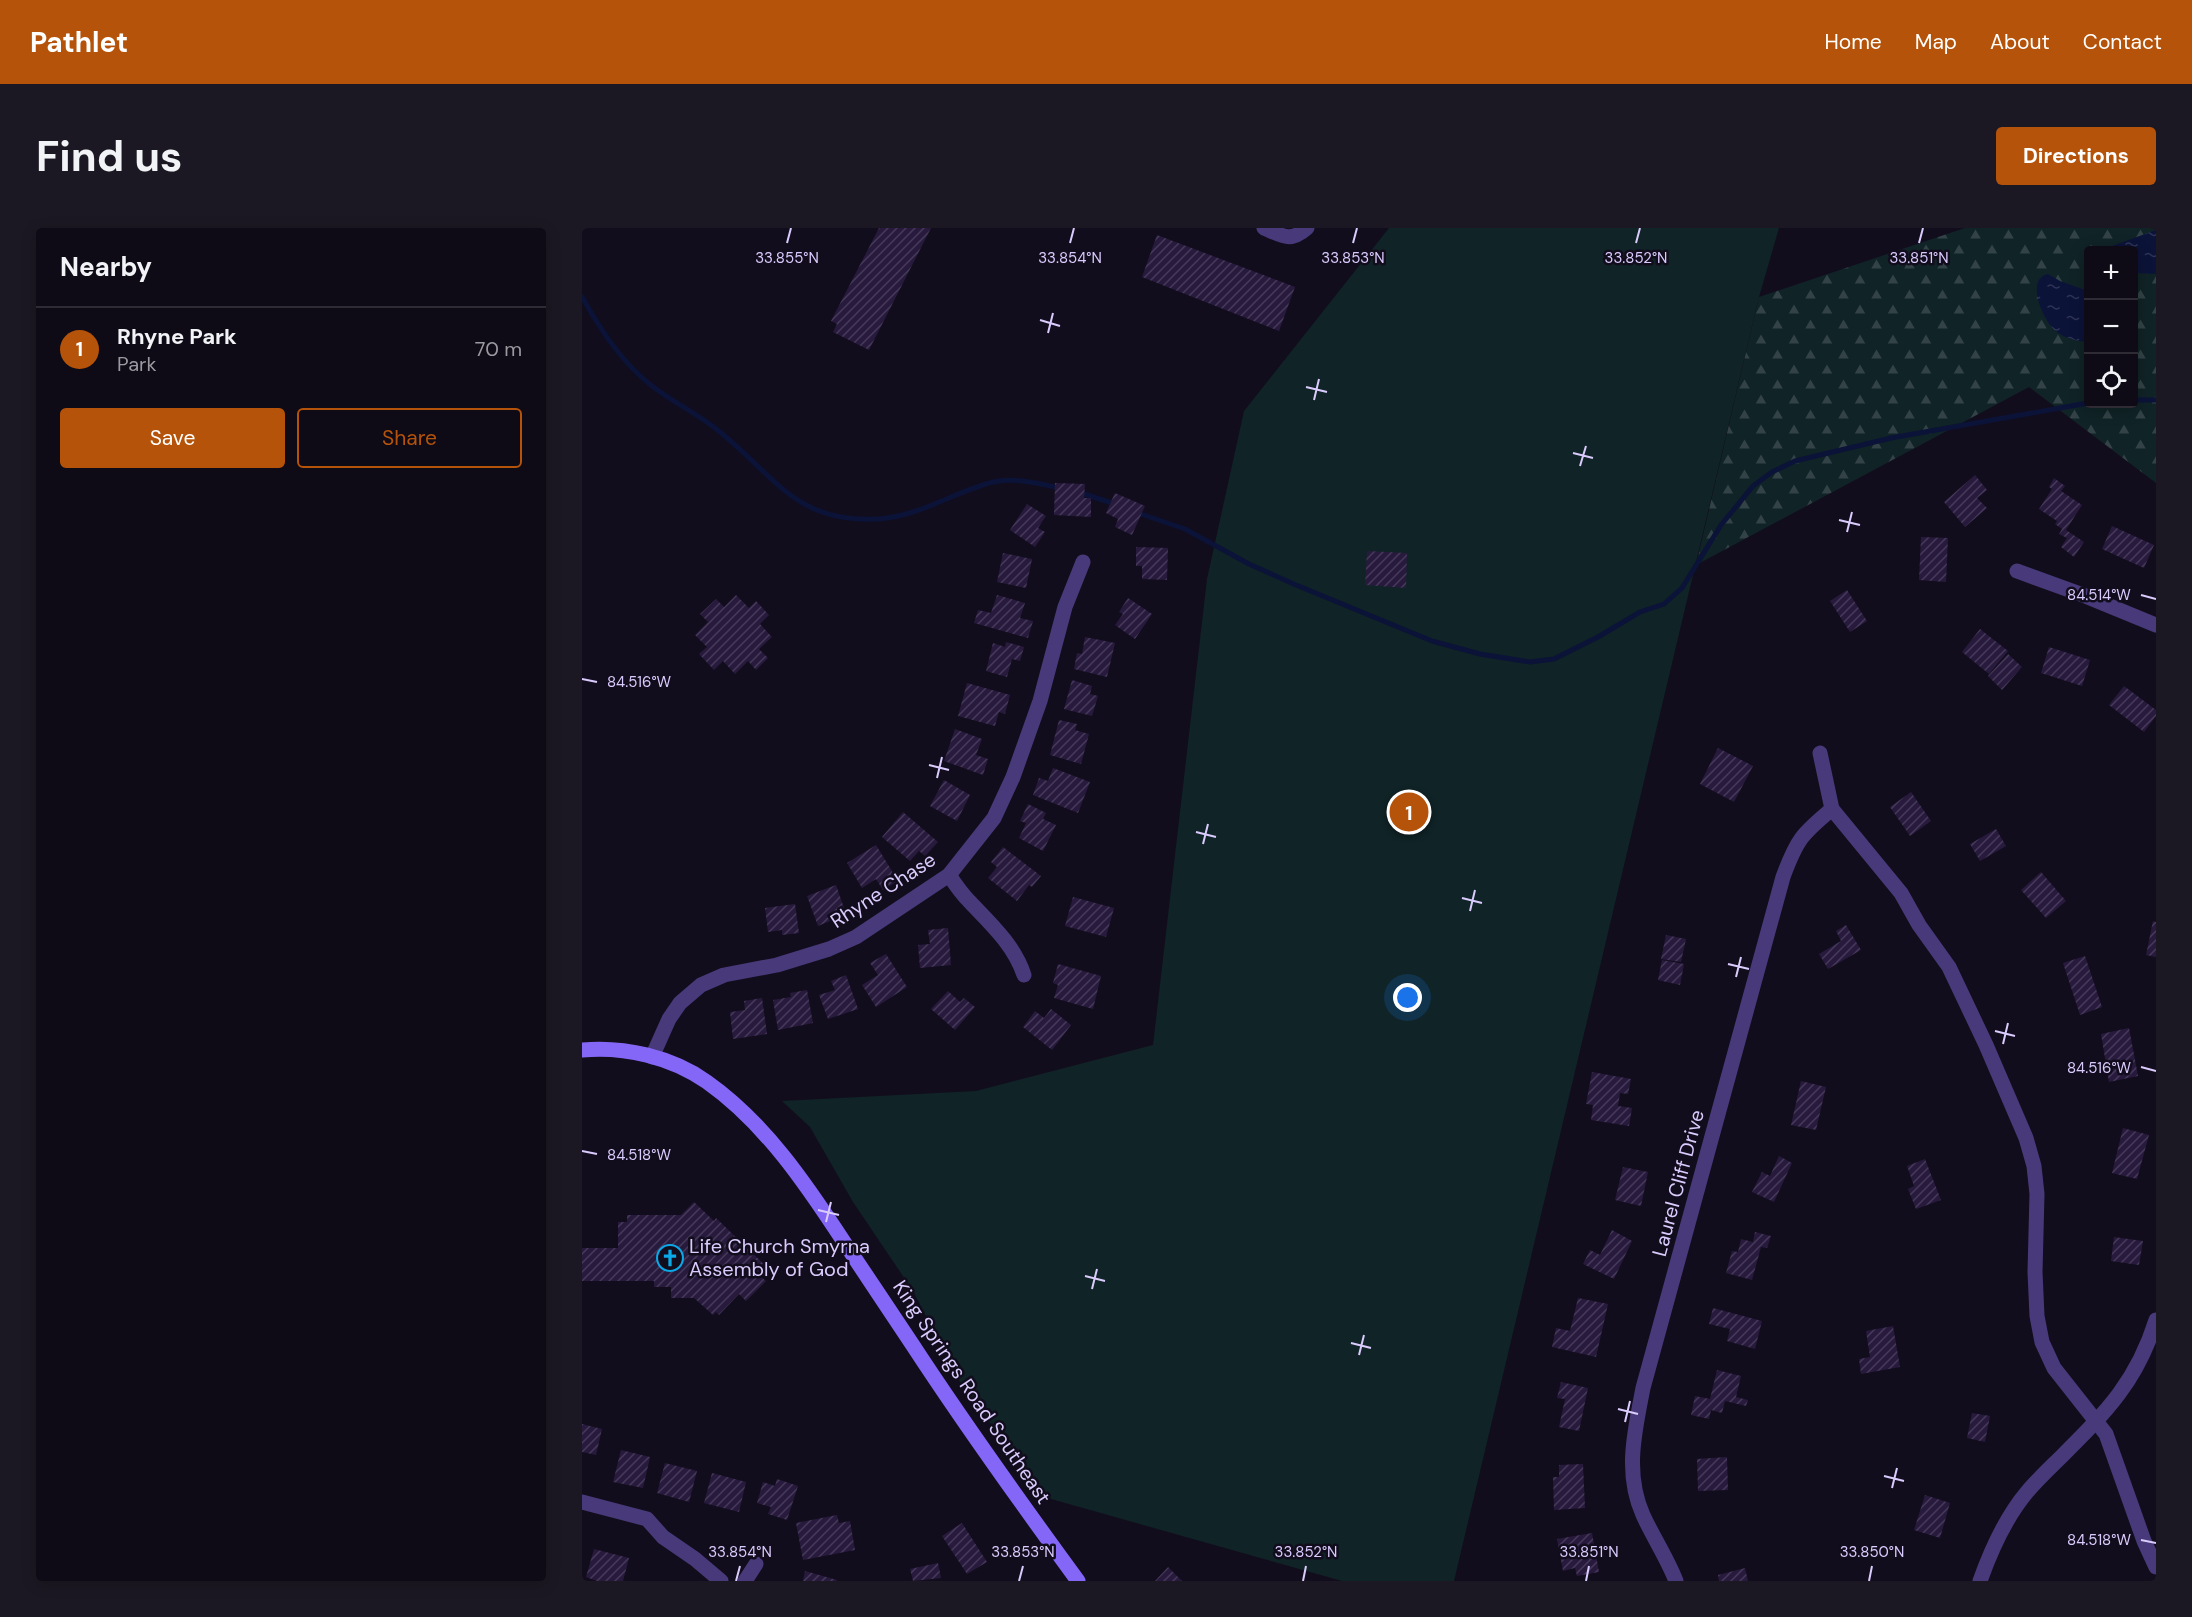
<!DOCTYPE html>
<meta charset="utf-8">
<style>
body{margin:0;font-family:"DM Sans",sans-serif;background:#1c1823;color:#f1f3f6}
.controls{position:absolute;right:18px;top:18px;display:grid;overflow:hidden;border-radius:6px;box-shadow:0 3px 15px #0003}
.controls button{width:54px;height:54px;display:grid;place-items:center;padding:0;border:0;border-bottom:2px solid #2e2b35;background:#0e0a16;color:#f1f3f6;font:30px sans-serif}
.you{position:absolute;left:826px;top:770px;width:21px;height:21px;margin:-15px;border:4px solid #fff;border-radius:50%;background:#1a73e8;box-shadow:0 0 0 9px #1a73e833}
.badge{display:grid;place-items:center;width:39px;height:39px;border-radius:50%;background:#b45309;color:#fff;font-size:20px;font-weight:700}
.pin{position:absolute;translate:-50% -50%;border:3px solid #fff;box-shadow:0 2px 6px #0006}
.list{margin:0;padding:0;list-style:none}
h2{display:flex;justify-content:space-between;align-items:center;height:78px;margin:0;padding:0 24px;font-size:26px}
h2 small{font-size:20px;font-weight:400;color:#9b9aa1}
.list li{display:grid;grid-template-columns:39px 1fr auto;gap:18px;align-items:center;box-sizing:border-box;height:84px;padding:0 24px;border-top:2px solid #2e2b35}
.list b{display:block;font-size:22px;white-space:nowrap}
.list p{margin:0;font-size:20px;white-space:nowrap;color:#9b9aa1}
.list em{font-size:20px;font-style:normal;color:#9b9aa1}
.actions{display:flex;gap:12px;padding:18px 24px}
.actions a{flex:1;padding:14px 0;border:2px solid #b45309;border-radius:6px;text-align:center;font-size:21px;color:#b45309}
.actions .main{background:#b45309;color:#fff}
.icon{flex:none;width:33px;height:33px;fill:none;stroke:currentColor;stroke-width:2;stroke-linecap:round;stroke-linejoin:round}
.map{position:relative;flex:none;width:1574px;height:1353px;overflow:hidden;border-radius:6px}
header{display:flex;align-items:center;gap:36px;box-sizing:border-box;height:84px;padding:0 30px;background:#b45309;color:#fff}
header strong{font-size:28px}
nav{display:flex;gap:33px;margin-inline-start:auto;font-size:21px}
.intro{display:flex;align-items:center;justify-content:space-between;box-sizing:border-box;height:144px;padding:0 36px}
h1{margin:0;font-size:42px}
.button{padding:15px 27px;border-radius:6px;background:#b45309;color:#fff;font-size:21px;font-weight:700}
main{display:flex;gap:36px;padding:0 36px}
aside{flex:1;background:#0e0a16;border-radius:6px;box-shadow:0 3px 15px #0003}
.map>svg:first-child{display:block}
.green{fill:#102326}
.forest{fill:url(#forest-firs);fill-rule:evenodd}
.water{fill:url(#water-ripples)}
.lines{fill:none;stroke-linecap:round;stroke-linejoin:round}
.stream{stroke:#0b1338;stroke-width:5}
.building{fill:url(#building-hatch)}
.street{stroke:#483a7a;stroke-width:15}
.secondary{stroke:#8567f8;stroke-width:15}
.ticks{fill:none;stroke:#dacbfd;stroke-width:2}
.labels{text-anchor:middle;stroke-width:5;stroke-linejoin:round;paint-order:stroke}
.street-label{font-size:20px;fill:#dacbfd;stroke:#120d1d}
.poi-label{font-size:20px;fill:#dacbfd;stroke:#120d1d;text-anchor:start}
.ticks-label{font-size:15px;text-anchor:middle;fill:#dacbfd;stroke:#120d1d;stroke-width:5;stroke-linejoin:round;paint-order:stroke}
</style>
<header>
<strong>Pathlet</strong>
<nav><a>Home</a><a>Map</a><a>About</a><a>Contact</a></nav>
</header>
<div class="intro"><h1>Find us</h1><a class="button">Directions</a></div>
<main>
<aside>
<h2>Nearby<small></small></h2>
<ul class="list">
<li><span class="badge">1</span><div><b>Rhyne Park</b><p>Park</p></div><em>70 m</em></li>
</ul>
<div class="actions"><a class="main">Save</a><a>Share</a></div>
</aside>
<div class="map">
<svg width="1574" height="1353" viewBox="0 0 1574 1353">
<defs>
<pattern id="forest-firs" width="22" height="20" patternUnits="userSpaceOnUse" patternTransform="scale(1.5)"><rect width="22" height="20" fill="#102326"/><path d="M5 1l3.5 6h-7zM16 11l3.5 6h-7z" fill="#324246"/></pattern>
<pattern id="water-ripples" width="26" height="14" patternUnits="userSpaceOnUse" patternTransform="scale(1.5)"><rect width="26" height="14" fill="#0b1338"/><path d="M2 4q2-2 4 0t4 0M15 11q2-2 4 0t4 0" fill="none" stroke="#2e3456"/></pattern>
<pattern id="building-hatch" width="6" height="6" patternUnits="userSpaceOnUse" patternTransform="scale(1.5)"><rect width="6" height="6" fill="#271a3d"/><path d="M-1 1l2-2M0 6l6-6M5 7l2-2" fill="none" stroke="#463a5a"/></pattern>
</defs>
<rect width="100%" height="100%" fill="#120d1d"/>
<polygon class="green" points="807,0 1197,0 1177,69 872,1353 760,1353 462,1269 376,1151 331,1063 271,974 228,899 200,873 394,863 571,817 625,351 662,183"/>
<path class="forest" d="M1383,0H1574V255L1447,159L1114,337L1177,69ZM1506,22H1552V176H1506Z"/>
<g class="water">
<polygon points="1574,2 1574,46 1552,45 1552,22 1519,22"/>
<path d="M1466,46L1478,53L1506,63V114C1495,113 1485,111 1475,104C1462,95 1442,51 1466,46Z"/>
</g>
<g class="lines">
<g class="stream">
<path d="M0,69C18,101 40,135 70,158C92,175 116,186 138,204C193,248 213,295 295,291C337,289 371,264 411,254C433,249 457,256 479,260"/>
<polyline points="1552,172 1574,172"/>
<polyline points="496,264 533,276"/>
<polyline points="553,284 603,301 667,336 714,357 850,413 898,426 948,434 972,431 1016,409 1058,384 1082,376 1100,360 1139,297 1171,258 1190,244 1213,233 1309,210 1506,175"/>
</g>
</g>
<g class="building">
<polygon points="297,0 349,0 287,122 251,104 255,96 249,93"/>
<polygon points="575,7 713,59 697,103 560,49"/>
<polygon points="1393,247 1405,262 1395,270 1405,280 1383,299 1362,274"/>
<polygon points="1472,250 1483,258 1479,263 1500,277 1484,302 1502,314 1492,329 1479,319 1485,310 1477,306 1480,301 1473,296 1475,293 1457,281 1470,261 1467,259"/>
<polygon points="473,255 503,256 502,270 509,270 509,289 472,287"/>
<polygon points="533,265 563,278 550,307 533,299 536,291 524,285"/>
<polygon points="445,276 464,288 456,300 463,304 453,319 428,302"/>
<polygon points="1530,298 1572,317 1562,340 1520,321"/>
<polygon points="1339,309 1366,310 1364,354 1337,352"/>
<polygon points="554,319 586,320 585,352 560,351 560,338 554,338"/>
<polygon points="785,323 825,325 824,360 783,357"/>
<polygon points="421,325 450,331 444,360 415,354"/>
<polygon points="1265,362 1285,393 1268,404 1248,373"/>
<polygon points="154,367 167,380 174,373 187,387 178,396 190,409 177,421 186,430 174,442 166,433 153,446 141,433 132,442 117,426 125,419 113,407 126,394 118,386 134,371 142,379"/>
<polygon points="415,367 443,375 438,390 451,393 446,410 392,395 396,382 409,385"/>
<polygon points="546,370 570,386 553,411 533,397 541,386 537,384"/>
<polygon points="1398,401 1426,423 1407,446 1380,424"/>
<polygon points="503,409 533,415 525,449 492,441 495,425 500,426"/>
<polygon points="424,414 442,419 438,433 430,431 425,449 404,443 411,415 423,419"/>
<polygon points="1467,419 1508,432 1500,458 1459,445"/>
<polygon points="1426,426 1440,439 1420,462 1406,448"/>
<polygon points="490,452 510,458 508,466 516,468 510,488 482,481"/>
<polygon points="385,455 428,467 423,486 417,484 413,498 376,488"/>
<polygon points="1542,458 1574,482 1574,488 1562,504 1527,477"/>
<polygon points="477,492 495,496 493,502 507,506 499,536 468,527"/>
<polygon points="373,501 400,511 394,527 406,531 401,547 362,533"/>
<polygon points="1136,520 1171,538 1152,574 1118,556"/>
<polygon points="471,540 508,554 496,585 451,567 457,550 466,553"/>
<polygon points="362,552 388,567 375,593 348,578"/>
<polygon points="1329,564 1349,593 1328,608 1308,579"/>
<polygon points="446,576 464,585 461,591 474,597 461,623 437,610 444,595 438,593"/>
<polygon points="321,584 356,614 343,628 337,623 328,633 300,609"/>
<polygon points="1414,601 1424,618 1398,633 1388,616"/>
<polygon points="294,617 316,653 301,662 294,651 280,660 265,635"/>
<polygon points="421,619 459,648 450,659 447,657 435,673 406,650 415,639 409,634"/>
<polygon points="1459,644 1484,673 1464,690 1439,662"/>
<polygon points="254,657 262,680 251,685 253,691 236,698 225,668"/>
<polygon points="491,669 532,680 524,709 483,698"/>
<polygon points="213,676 217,705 200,707 200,702 186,704 183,680"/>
<polygon points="1571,693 1574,694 1574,729 1564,727"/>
<polygon points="1264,697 1279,722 1246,741 1237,726 1259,713 1254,703"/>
<polygon points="366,700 369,737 338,740 336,717 348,716 346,702"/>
<polygon points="1084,707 1104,711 1099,734 1079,731"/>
<polygon points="304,726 325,759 294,779 280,757 296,747 288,735"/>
<polygon points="1503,728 1520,779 1498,787 1481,735"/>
<polygon points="1080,732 1102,736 1098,757 1076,752"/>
<polygon points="476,736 519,748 511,781 472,770 476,757 471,755"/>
<polygon points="264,747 276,781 246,791 237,767 253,762 249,753"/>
<polygon points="225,762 231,795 196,802 191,772 209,769 208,765"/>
<polygon points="366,763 378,774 382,770 393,779 373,802 349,781"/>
<polygon points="180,770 185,806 151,811 148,784 163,782 162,773"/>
<polygon points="469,781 489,797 470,822 441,799 453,783 462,790"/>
<polygon points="1547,800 1556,848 1527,854 1519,806"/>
<polygon points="1010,844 1049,851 1046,866 1038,865 1036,878 1050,880 1047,898 1009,892 1011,877 1004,876"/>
<polygon points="1219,853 1244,859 1234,902 1209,897"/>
<polygon points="1541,900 1567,907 1555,951 1530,945"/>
<polygon points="1197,928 1210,935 1192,974 1170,964 1180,944 1188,948"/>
<polygon points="1343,931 1359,972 1334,981 1326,961 1332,958 1325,938"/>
<polygon points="1041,939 1066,944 1059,978 1033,972"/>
<polygon points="112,974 132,993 134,990 186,1040 178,1048 184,1053 164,1073 157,1066 137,1087 134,1084 131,1087 112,1070 89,1070 89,1059 72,1059 72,1053 0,1053 0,1020 36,1020 36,994 45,994 45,987 99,987"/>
<polygon points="1030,1002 1050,1013 1032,1051 1001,1036 1008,1022 1018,1027"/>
<polygon points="1173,1004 1189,1008 1185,1020 1179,1019 1170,1052 1144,1045 1150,1023 1156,1024 1159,1011 1171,1014"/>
<polygon points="1532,1009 1561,1013 1557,1037 1529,1033"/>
<polygon points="996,1070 1026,1076 1014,1129 970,1119 974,1100 988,1103"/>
<polygon points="1131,1080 1180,1093 1173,1121 1145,1113 1148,1101 1127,1096"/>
<polygon points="1311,1098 1318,1139 1279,1146 1277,1131 1288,1129 1284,1103"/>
<polygon points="1135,1142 1159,1148 1154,1169 1166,1172 1164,1178 1143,1173 1140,1185 1129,1182 1127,1191 1109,1187 1113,1168 1128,1171"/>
<polygon points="979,1154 1006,1160 997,1203 977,1199 983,1171 975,1170"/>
<polygon points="1390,1185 1408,1188 1403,1214 1385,1210"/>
<polygon points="0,1196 20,1201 14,1227 0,1224"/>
<polygon points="39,1222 68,1229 61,1260 31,1254"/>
<polygon points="1145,1229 1146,1262 1116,1263 1115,1231"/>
<polygon points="83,1235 115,1243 107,1274 75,1265"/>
<polygon points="1001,1236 1003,1280 972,1282 971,1249 977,1249 977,1237"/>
<polygon points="130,1245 164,1254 157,1284 122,1275"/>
<polygon points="195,1251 216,1258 205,1292 186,1286 189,1279 175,1275 181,1254 193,1258"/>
<polygon points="1343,1267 1368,1275 1358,1310 1332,1302"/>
<polygon points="255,1287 257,1295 268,1293 273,1322 221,1332 214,1295"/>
<polygon points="380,1295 405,1334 385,1346 360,1308"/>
<polygon points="1010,1305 1017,1344 995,1348 993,1340 981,1343 975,1311"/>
<polygon points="12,1321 47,1330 41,1353 15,1353 4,1349"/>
<polygon points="356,1335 359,1350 331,1353 328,1341"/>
<polygon points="586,1339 600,1353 573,1353"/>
<polygon points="1163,1340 1166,1353 1137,1353 1136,1347"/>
<polygon points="223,1343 255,1352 254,1353 221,1353"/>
</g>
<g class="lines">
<g class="street">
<path d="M682,0C701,8 708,15 725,0"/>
<polyline points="1435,343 1501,367 1574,397"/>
<polyline points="1238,525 1250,581 1319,665 1337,697 1367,739 1404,817 1444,910 1452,938 1455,966 1453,1044 1455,1088 1460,1114 1472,1140 1524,1206 1562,1313 1574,1339"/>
<path d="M367,647C373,656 379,665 387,673C409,696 432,717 442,747"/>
<polyline points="70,829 87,791 98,775 119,757 142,747 195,737 247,721 274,709 367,647 412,590 431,549 458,473 483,379 501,334"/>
<polyline points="0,1274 65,1291 81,1309 113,1331 139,1353"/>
<polyline points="163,1353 174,1336"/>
<path d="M1094,1353C1085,1330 1071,1309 1061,1287C1042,1245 1053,1202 1061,1160L1201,649C1215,611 1220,606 1250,581"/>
<path d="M1398,1353C1409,1322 1424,1289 1445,1264C1456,1251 1469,1239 1481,1227C1525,1183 1555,1153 1574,1092"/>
</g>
<path class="secondary" d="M0,822C42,818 90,829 125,854C183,895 224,956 262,1014C285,1048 307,1082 330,1116C383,1197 439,1275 496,1353"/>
</g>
<path class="ticks" d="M205,15L209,0M488,15L492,0M771,15L775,0M1054,15L1058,0M1337,15L1341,0M458,92L478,98M466,105L471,85M724,159L745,164M732,172L737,151M991,225L1011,230M998,238L1004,218M1257,292L1278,297M1265,304L1270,284M1559,367L1574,371M0,451L15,454M347,537L367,542M355,550L360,529M614,604L634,609M621,616L626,596M880,670L900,675M888,683L893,662M1146,736L1167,741M1154,749L1159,729M1413,803L1433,808M1421,816L1426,795M1559,839L1574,843M0,923L15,926M236,982L257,987M244,994L249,974M503,1048L523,1053M510,1061L515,1041M769,1115L789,1120M777,1127L782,1107M1036,1181L1056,1186M1043,1194L1048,1173M1302,1248L1322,1253M1310,1260L1315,1240M1559,1312L1574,1315M154,1353L158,1338M437,1353L441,1338M721,1353L724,1338M1004,1353L1007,1338M1287,1353L1290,1338"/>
<defs>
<symbol id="church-ring" viewBox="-11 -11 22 22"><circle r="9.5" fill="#120d1d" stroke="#0ba9e8" stroke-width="1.5"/><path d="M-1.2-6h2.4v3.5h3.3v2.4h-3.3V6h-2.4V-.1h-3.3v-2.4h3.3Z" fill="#0ba9e8"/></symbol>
</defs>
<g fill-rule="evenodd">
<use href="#church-ring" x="73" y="1015" width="30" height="30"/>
</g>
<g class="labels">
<g class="street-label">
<text transform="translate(301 662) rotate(-33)" y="7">Rhyne Chase</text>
<text transform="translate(1096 955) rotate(-75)" y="7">Laurel Cliff Drive</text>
<text transform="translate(390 1164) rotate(56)" y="7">King Springs Road Southeast</text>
</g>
<g class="poi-label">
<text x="107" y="1025">Life Church Smyrna<tspan x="107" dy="23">Assembly of God</tspan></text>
</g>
</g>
<g class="ticks-label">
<text x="205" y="35">33.855°N</text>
<text x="488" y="35">33.854°N</text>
<text x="771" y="35">33.853°N</text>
<text x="1054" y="35">33.852°N</text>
<text x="1337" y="35">33.851°N</text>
<text x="1517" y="372">84.514°W</text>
<text x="57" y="459">84.516°W</text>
<text x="1517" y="845">84.516°W</text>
<text x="57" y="932">84.518°W</text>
<text x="1517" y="1317">84.518°W</text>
<text x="158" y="1329">33.854°N</text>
<text x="441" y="1329">33.853°N</text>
<text x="724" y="1329">33.852°N</text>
<text x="1007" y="1329">33.851°N</text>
<text x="1290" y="1329">33.850°N</text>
</g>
</svg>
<div class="controls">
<button>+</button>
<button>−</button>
<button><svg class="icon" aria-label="locate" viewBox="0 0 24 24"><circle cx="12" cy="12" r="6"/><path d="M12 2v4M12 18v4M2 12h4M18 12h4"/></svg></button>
</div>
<div class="you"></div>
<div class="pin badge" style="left:827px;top:584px">1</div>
</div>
</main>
